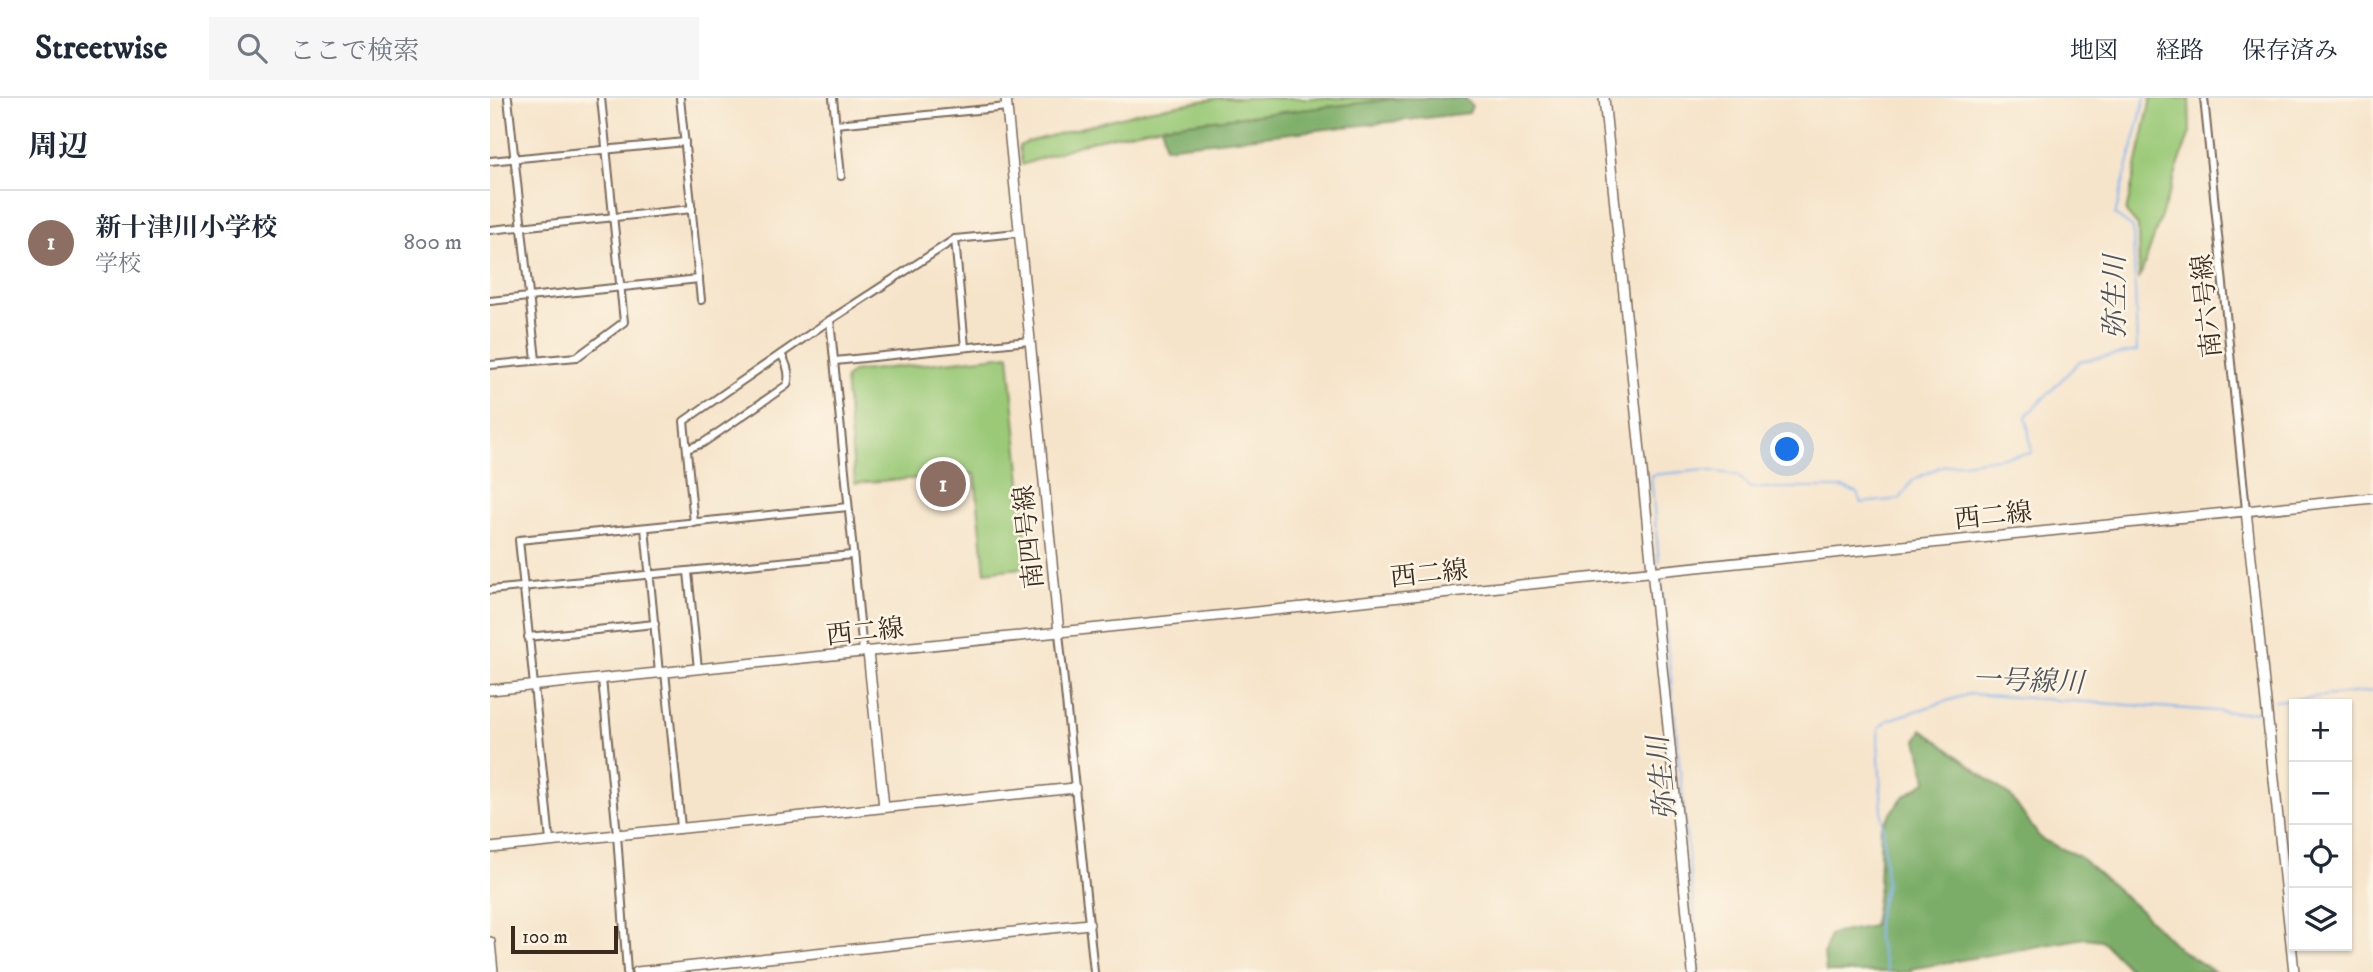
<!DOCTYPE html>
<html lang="ja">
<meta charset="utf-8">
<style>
body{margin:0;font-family:"IM FELL DW Pica","Noto Serif JP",serif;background:#f6f6f7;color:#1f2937}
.controls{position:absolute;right:21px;bottom:21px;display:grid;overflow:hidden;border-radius:0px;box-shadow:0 2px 5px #0004}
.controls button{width:63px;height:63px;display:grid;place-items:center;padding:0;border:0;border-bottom:2px solid #e0e1e3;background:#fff;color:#1f2937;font:35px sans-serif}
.scale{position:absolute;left:21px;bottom:18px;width:107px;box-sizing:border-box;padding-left:7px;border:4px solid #3b2a1e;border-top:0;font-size:19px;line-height:24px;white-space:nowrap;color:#3b2a1e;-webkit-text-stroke:5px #fcf5e5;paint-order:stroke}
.you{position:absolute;left:1298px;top:352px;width:24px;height:24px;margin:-18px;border:5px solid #fff;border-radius:50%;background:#1a73e8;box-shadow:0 0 0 10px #1a73e833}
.badge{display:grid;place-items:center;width:46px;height:46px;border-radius:50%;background:#ea580c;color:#fff;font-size:23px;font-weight:700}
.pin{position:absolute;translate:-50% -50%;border:4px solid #fff;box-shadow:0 2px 7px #0006}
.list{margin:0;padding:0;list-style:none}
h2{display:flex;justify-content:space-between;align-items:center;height:91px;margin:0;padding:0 28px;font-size:30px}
h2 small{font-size:23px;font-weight:400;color:#747a83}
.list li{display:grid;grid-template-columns:46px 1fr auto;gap:21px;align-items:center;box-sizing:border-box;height:105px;padding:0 28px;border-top:2px solid #e0e1e3}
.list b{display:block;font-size:26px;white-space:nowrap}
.list p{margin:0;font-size:23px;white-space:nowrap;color:#747a83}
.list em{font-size:23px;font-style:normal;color:#747a83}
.icon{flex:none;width:38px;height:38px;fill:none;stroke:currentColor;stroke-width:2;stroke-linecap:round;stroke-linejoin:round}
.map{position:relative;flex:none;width:1883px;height:874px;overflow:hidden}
header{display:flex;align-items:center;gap:42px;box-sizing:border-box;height:98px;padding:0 35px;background:#fff;border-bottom:2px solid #e0e1e3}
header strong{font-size:33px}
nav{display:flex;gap:38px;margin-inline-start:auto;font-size:24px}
.search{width:490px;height:63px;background:#f6f6f7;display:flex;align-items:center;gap:18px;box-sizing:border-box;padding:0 24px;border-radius:0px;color:#747a83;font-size:26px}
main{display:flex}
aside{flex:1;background:#fff}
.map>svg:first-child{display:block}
.green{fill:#9ac977;stroke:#6a7a4a;stroke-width:2}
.forest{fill:#7bad68;stroke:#5b6c43;stroke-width:2}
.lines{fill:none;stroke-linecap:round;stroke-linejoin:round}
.stream{stroke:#82b4ef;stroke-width:2}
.street-casing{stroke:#7c6b5a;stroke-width:10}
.secondary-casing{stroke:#7c6b5a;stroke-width:12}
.street{stroke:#fff;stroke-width:6}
.secondary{stroke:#fff;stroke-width:9}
.labels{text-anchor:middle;stroke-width:5;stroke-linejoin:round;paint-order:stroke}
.street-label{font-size:26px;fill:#3b2a1e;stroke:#fcf5e5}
.water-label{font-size:28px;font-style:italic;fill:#50535d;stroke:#fcf5e5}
</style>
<header>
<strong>Streetwise</strong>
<div class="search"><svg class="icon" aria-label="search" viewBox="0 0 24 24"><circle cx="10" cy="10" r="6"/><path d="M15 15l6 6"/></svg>ここで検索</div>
<nav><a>地図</a><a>経路</a><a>保存済み</a></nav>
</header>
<main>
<aside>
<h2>周辺<small></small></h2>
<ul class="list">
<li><span class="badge" style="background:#8d6e63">1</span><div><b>新十津川小学校</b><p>学校</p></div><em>800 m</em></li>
</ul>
</aside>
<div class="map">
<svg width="1883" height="874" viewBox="0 0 1883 874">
<rect width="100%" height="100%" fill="#fcf5e5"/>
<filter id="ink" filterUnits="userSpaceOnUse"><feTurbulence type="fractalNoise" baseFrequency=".0143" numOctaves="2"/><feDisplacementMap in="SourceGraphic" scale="14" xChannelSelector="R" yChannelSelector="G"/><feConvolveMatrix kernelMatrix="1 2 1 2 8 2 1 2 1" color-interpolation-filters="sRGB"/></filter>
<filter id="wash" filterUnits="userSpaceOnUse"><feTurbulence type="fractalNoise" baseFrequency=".00686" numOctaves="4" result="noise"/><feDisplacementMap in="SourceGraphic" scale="28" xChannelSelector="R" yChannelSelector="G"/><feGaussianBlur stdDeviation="1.57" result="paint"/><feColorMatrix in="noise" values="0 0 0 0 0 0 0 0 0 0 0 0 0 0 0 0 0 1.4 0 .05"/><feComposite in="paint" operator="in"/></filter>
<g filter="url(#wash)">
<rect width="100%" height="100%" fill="#f6e4ca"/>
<g class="green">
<polygon points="730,0 914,0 672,28 601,43 532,67 529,48 538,44 657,12"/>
<polygon points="1661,0 1699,0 1700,34 1649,182 1648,128 1636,114"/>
<polygon points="519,257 539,469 495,474 485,376 365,385 355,281 362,274"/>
</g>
<g class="forest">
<polygon points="914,0 975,0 982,8 979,15 675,49 672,28"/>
<polygon points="1432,631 1521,699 1551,741 1590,759 1652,814 1689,851 1725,874 1643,874 1611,842 1595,840 1420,871 1421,874 1336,874 1334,856 1340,836 1383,828 1389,787 1391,729 1413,699 1437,683 1427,642"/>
</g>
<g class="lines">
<g class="stream">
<polyline points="1169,464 1161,377 1215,372 1247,377 1260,390 1353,390 1367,395 1371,405 1410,401 1423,382 1452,368 1542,355 1536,318 1590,263 1647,253 1643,130 1625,117 1655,0"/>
<polyline points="1171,483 1210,874"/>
<polyline points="1785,603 1883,593"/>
<polyline points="1398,874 1387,841 1387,822 1396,784 1388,642 1389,630 1398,622 1479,596 1755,615 1770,613"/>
</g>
</g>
</g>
<g filter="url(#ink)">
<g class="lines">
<defs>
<g id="street">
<polyline points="18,0 46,262"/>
<polyline points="190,0 211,202"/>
<polyline points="343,0 351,78"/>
<polyline points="1714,0 1756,412"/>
<polyline points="346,26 517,9"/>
<polyline points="0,63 195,44"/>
<polyline points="0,132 202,111"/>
<polyline points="465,141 475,249"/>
<polyline points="0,203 209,181"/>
<polyline points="340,222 373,554"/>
<polyline points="345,263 539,243"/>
<polyline points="0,267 87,259 134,224 111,0"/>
<path d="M197,351L213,345L297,287C301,276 297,266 291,256"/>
<polyline points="204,425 194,323 340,222 465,141 528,135"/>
<polyline points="155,430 169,575"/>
<polyline points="198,474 208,571"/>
<polyline points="0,492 362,457"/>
<polyline points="569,535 604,874"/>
<polyline points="38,539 165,526"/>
<polyline points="175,574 191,729"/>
<polyline points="112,581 127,737 137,874"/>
<polyline points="60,743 29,442 358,409"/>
</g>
<g id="secondary">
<polyline points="516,0 569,535"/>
<polyline points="1114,0 1203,874"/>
<polyline points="1756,412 1804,874"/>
<polyline points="378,554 394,709"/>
<polyline points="0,592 1883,400"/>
<polyline points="0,750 585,690"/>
<polyline points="0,844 3,874"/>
<polyline points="147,874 599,826"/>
</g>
</defs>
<use href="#street" class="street-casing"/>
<use href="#secondary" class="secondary-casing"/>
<use href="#street" class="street"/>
<use href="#secondary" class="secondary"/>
</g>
</g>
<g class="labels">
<g class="street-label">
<text transform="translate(1716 208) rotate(-96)" y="9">南六号線</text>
<text transform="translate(1503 417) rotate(-6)" y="9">西二線</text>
<text transform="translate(538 439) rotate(-96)" y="9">南四号線</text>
<text transform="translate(939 475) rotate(-6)" y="9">西二線</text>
<text transform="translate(375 533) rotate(-6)" y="9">西二線</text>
</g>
<g class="water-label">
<text transform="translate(1624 199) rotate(-90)" y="10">弥生川</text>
<text transform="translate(1538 582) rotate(2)" y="10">一号線川</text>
<text transform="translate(1171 680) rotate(-96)" y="10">弥生川</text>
</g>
</g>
</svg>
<div class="controls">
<button>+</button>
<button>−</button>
<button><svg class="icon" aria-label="locate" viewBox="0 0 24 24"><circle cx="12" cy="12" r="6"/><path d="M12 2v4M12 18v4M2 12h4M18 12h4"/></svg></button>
<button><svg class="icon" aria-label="layers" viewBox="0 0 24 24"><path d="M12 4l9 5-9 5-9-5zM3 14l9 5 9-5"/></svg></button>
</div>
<div class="scale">100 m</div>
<div class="you"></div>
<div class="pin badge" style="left:453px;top:386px;background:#8d6e63">1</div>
</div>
</main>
